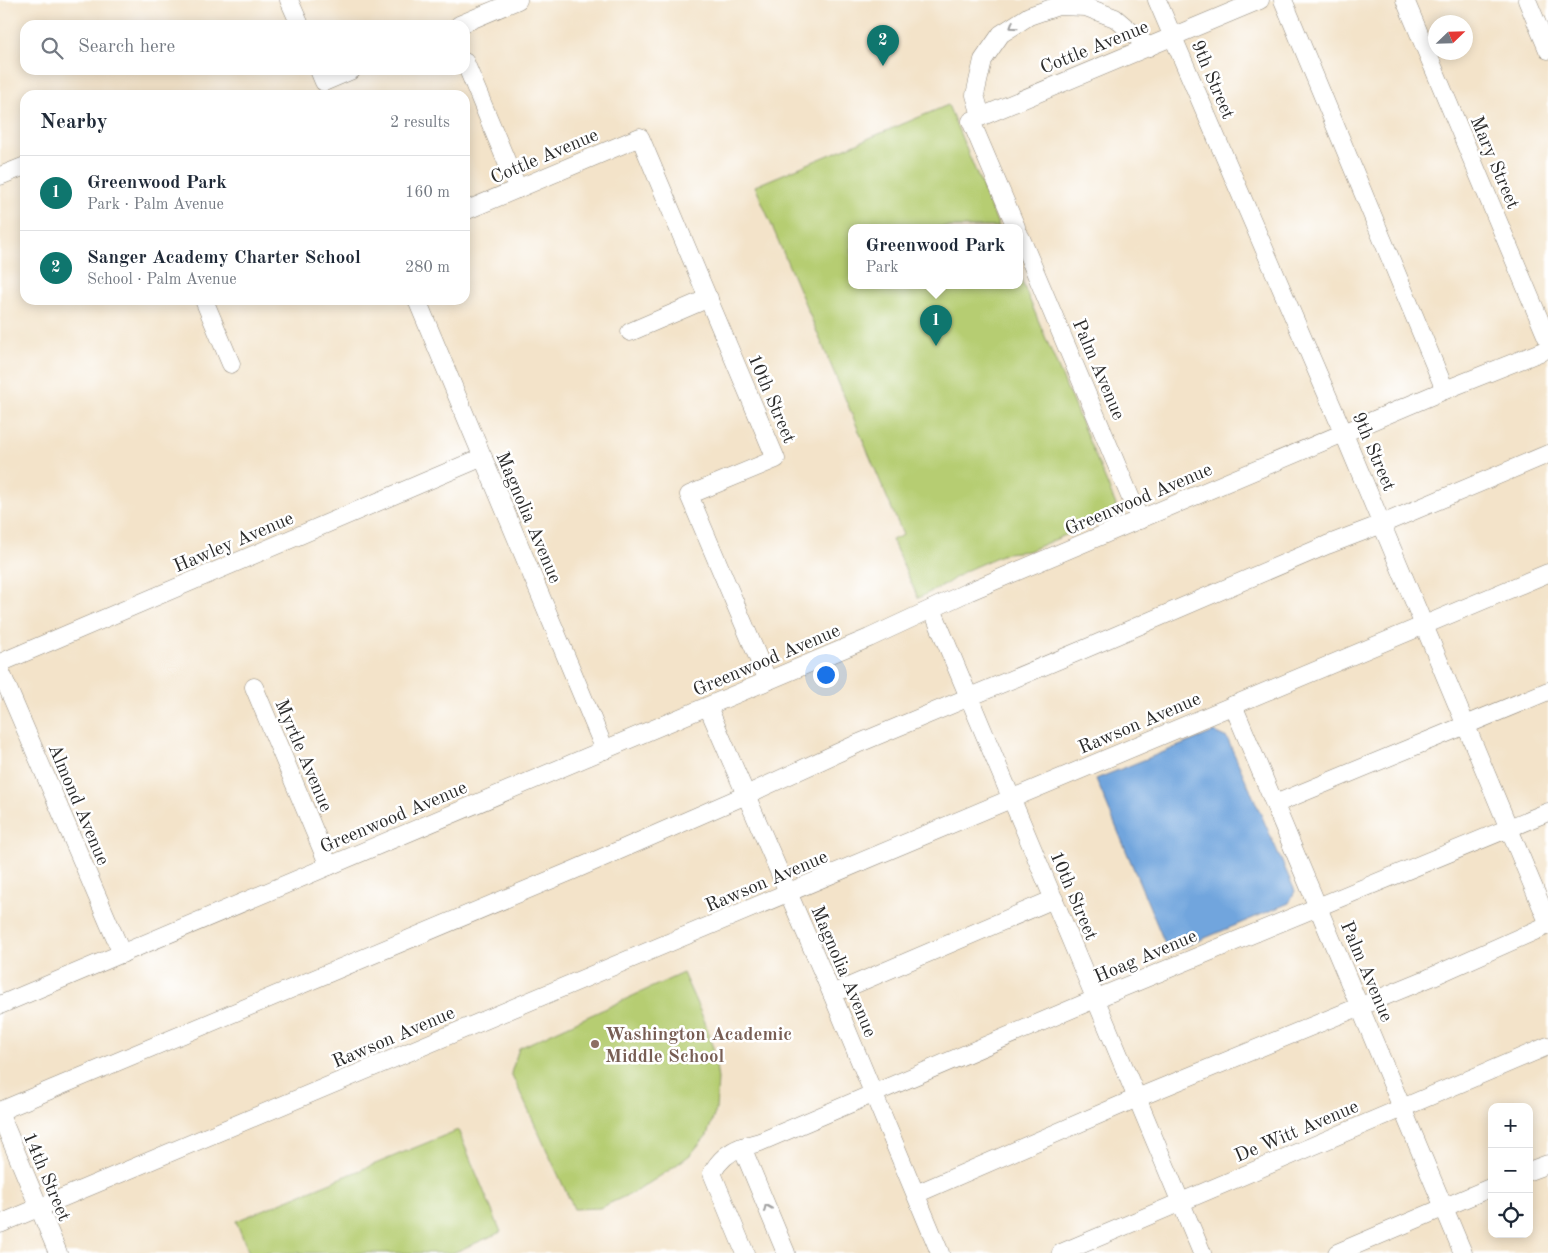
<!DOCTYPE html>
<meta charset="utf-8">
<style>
body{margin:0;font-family:"Old Standard TT",serif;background:#f2f2f3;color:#1f2937}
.controls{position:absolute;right:15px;bottom:15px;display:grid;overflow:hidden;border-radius:10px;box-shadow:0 2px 12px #0003}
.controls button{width:45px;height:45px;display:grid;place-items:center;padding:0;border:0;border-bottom:1px solid #e0e1e3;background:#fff;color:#1f2937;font:25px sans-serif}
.compass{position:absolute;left:1428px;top:15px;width:45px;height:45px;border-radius:50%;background:#fff;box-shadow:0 2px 12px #0003;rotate:67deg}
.you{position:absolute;left:825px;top:674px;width:18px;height:18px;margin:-12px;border:4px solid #fff;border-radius:50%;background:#1a73e8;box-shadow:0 0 0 8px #1a73e833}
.badge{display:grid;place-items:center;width:32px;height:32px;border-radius:50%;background:#0f766e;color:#fff;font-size:16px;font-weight:700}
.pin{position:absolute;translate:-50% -41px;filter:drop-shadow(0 1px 2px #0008)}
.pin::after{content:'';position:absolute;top:26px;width:18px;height:15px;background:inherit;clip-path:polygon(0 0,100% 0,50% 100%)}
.popup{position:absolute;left:848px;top:224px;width:175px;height:65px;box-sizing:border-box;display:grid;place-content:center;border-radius:10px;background:#fff;filter:drop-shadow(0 1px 4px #0005);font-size:16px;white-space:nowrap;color:#747a83}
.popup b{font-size:19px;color:#1f2937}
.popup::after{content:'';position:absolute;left:50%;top:100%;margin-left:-10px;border:10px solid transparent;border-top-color:#fff}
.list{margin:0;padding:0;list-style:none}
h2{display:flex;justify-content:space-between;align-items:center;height:65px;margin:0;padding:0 20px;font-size:21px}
h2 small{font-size:16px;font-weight:400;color:#747a83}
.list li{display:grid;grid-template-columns:32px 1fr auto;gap:15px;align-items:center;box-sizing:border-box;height:75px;padding:0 20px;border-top:1px solid #e0e1e3}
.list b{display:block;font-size:19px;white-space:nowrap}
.list p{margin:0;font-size:16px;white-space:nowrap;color:#747a83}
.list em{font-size:16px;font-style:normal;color:#747a83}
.icon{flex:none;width:28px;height:28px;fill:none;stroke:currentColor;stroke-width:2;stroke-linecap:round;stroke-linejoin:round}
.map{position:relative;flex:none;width:1548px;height:1253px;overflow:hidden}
.search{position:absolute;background:#fff;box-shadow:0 2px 12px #0003;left:20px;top:20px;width:450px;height:55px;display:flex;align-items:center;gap:12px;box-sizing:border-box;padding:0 18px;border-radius:15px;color:#747a83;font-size:19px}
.panel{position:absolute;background:#fff;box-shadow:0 2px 12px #0003;left:20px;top:90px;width:450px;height:215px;border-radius:15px}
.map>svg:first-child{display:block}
.green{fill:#b6cd72;stroke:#707c4e}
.water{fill:#71a5dd;stroke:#4e6884}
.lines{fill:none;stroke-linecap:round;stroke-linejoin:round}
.minor-casing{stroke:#8f877a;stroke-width:19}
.minor{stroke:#fff;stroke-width:18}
.oneway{stroke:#a0a0a0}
.education-dot{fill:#8d6e63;stroke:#fff;stroke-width:2}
.labels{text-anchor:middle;stroke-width:5;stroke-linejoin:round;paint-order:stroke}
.street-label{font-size:19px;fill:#2b2b2b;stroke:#fff}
.education-label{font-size:19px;font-weight:bold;fill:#785e54;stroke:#fff;text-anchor:start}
</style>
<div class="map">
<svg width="1548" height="1253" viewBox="0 0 1548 1253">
<rect width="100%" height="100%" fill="#fff"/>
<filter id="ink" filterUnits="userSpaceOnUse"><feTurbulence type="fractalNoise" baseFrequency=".02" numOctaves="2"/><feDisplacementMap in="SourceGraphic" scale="10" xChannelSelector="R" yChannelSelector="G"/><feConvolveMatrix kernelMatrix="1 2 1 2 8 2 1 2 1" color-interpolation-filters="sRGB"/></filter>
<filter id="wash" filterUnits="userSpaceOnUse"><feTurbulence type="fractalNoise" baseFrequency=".0096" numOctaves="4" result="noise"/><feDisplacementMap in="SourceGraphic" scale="20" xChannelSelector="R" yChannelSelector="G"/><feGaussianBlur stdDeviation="1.12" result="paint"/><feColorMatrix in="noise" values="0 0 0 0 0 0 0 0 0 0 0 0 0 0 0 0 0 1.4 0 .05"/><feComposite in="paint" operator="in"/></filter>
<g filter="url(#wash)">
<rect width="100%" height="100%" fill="#f3e3c9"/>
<g class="green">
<polygon points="948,105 999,227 852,227 852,285 1020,285 1020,277 1116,505 1113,515 1028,551 1006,553 965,571 946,584 918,598 892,540 903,535 755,186"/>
<polygon points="683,973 705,1022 714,1051 718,1079 716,1110 707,1135 690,1155 668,1171 640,1189 600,1208 574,1209 511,1073 519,1048"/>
<polygon points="458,1130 501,1232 453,1253 249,1253 236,1221"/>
</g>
<polygon class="water" points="1214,732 1227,738 1295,891 1289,903 1169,953 1096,779"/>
</g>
<g filter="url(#ink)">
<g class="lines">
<defs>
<g id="minor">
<polyline points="289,0 300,25"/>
<polyline points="1157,0 1344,434 1548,922"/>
<polyline points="1283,0 1445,390"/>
<polyline points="1405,0 1548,340"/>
<polyline points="1527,0 1548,50"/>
<polyline points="459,25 518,0"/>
<polyline points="465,62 518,189"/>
<polyline points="319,70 324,82 352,70"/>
<polyline points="981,116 975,95 983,60 1001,34 1029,16 1058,6 1086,7 1115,18 1149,47"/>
<polyline points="0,176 25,166"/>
<polyline points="465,211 640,137 776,459 689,495 768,681"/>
<polyline points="1016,227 971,121 1260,0"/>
<polyline points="1020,236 1140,520"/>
<polyline points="204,300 231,364"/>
<polyline points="417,300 605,750"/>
<polyline points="630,332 709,298"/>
<polyline points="932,609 1202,1253"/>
<polyline points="0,663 483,457"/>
<polyline points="0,670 122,954"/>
<polyline points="254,687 329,866"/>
<polyline points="1233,705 1463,1253"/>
<polyline points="708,707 832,994 940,1253"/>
<polyline points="1275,804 1548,691"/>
<polyline points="832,994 1054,899"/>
<polyline points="0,1005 869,638 968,592 1445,390 1548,349"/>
<polyline points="0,1111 574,870 746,795 857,744 1087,648 1327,545 1382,524 1548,454"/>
<polyline points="0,1114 58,1253"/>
<polyline points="742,1147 760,1142 1095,999 1548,812"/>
<polyline points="1529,1171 1548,1164"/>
<polyline points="916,1194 1137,1098 1429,978 1548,925"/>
<polyline points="0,1224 1548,573"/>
<path d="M745,1253L712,1173C719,1160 728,1152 742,1147L786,1253"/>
<polyline points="1061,1253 1548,1046"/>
<polyline points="1337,1253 1492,1187"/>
</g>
</defs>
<use href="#minor" class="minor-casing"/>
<use href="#minor" class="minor"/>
</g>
<defs><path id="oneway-chevron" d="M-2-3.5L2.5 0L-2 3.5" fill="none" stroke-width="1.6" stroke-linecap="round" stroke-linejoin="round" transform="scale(1.25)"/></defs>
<g class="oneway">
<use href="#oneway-chevron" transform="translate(1013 26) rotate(147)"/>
<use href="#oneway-chevron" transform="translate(767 1208) rotate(-113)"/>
</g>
</g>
<circle class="education-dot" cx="595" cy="1044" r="5"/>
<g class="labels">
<g class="street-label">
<text transform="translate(1094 46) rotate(-22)" y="7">Cottle Avenue</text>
<text transform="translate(1214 79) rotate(67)" y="7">9th Street</text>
<text transform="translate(544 155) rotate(-23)" y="7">Cottle Avenue</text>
<text transform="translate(1496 162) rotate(67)" y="7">Mary Street</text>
<text transform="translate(1100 369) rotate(67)" y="7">Palm Avenue</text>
<text transform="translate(773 398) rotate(67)" y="7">10th Street</text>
<text transform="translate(1375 451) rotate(67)" y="7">9th Street</text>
<text transform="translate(1138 498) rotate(-23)" y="7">Greenwood Avenue</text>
<text transform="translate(530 517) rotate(67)" y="7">Magnolia Avenue</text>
<text transform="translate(233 541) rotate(-23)" y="7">Hawley Avenue</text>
<text transform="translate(766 659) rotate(-23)" y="7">Greenwood Avenue</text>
<text transform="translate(1139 722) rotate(-23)" y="7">Rawson Avenue</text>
<text transform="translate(305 755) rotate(67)" y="7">Myrtle Avenue</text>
<text transform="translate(80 804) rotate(67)" y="7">Almond Avenue</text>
<text transform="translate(393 816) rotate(-23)" y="7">Greenwood Avenue</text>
<text transform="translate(766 880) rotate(-23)" y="7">Rawson Avenue</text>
<text transform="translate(1075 895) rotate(67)" y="7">10th Street</text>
<text transform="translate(1145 955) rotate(-23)" y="7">Hoag Avenue</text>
<text transform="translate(845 971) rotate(67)" y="7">Magnolia Avenue</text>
<text transform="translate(1368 971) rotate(67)" y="7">Palm Avenue</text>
<text transform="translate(393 1036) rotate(-23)" y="7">Rawson Avenue</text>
<text transform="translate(1296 1130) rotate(-23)" y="7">De Witt Avenue</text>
<text transform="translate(48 1176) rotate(67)" y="7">14th Street</text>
</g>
<g class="education-label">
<text x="605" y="1040">Washington Academic<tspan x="605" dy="22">Middle School</tspan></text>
</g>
</g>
</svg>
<div class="controls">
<button>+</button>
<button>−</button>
<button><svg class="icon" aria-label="locate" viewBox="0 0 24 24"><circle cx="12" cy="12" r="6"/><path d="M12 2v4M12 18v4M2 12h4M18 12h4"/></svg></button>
</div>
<svg class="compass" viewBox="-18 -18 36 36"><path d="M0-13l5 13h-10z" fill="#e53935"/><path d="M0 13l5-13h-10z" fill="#747a83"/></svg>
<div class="you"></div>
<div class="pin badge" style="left:936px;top:346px">1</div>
<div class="popup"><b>Greenwood Park</b>Park</div>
<div class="pin badge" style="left:883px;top:66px">2</div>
<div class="search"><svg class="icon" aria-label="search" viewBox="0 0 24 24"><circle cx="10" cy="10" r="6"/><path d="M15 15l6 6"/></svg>Search here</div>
<section class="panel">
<h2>Nearby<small>2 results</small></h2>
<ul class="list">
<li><span class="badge">1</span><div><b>Greenwood Park</b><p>Park · Palm Avenue</p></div><em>160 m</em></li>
<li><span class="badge">2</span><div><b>Sanger Academy Charter School</b><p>School · Palm Avenue</p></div><em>280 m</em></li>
</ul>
</section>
</div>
